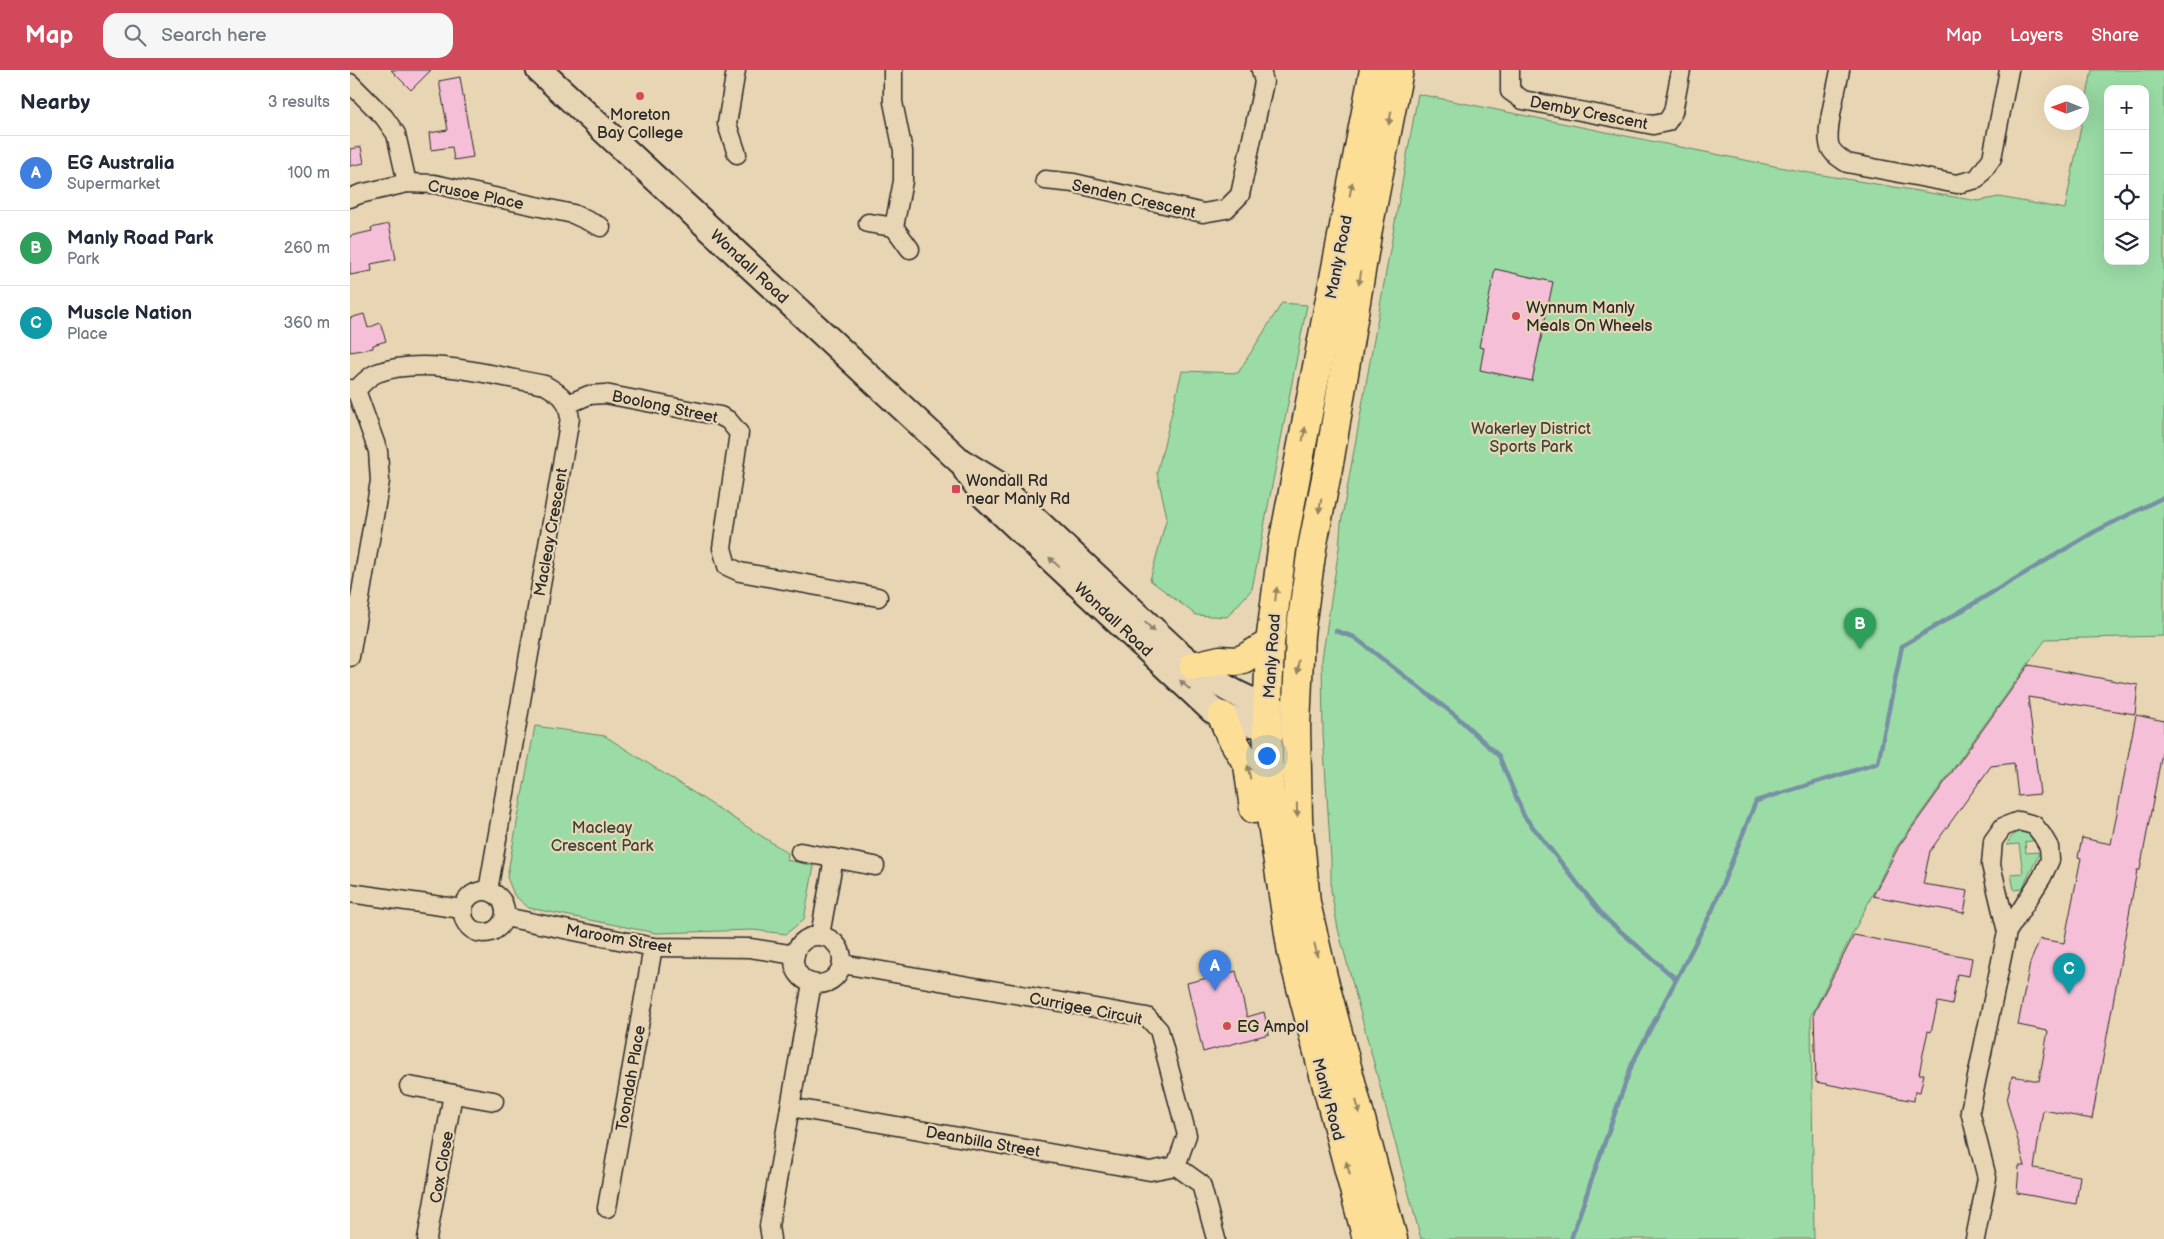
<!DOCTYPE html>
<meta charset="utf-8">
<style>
body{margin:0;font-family:"Balsamiq Sans",sans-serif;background:#f6f6f7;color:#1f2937}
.controls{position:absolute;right:15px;top:15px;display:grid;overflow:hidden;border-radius:10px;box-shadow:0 5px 20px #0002}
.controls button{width:45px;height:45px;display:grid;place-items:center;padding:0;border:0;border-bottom:1px solid #e0e1e3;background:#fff;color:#1f2937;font:25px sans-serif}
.compass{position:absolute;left:1694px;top:15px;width:45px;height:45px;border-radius:50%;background:#fff;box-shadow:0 5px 20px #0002;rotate:271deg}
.you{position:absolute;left:916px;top:685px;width:18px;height:18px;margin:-12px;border:4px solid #fff;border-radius:50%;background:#1a73e8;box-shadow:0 0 0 8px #1a73e833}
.badge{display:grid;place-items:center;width:32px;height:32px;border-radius:50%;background:#d1495b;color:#fff;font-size:16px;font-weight:700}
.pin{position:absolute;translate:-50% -41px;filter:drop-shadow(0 1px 2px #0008)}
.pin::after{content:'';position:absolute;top:26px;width:18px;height:15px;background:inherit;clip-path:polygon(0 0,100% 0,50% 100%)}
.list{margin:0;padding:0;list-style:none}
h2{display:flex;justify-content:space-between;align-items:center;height:65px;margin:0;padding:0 20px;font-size:21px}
h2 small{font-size:16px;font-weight:400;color:#747a83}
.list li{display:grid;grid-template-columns:32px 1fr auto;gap:15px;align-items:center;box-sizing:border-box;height:75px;padding:0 20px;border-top:1px solid #e0e1e3}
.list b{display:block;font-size:19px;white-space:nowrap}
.list p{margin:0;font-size:16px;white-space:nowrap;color:#747a83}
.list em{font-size:16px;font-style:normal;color:#747a83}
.icon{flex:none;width:28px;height:28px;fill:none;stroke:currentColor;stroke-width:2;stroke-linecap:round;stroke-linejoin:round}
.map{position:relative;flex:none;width:1814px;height:1169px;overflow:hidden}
header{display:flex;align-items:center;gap:30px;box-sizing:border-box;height:70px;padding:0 25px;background:#d1495b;color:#fff}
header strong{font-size:24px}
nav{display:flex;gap:28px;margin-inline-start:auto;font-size:18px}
.search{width:350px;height:45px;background:#f6f6f7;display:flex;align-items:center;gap:12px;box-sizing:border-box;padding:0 18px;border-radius:15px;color:#747a83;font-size:19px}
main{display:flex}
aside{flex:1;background:#fff}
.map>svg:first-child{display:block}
.green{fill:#9bdca6;stroke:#638468;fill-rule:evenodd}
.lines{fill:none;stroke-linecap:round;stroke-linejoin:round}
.stream{stroke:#7890a5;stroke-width:4.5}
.building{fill:#f6bfd8;stroke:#2b2b2b}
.street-casing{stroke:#2b2b2b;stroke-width:21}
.secondary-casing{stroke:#2b2b2b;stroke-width:29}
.primary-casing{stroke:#2b2b2b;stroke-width:31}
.street{stroke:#e8d5b3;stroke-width:18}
.secondary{stroke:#e8d5b3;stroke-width:25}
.primary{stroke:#fcde96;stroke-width:28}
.oneway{fill:#948460}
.oneway2{fill:#8a806f}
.poi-dot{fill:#d1495b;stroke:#e8d5b3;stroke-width:2}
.labels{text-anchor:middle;stroke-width:4.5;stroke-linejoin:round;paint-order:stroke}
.street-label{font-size:16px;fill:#2b2b2b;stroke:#e8d5b3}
.poi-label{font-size:16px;fill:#2b2b2b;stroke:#e8d5b3;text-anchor:start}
.park-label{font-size:16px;fill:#3c463d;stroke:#e8d5b3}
</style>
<header>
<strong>Map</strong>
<div class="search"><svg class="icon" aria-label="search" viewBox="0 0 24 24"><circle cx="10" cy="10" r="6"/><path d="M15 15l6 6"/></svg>Search here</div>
<nav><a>Map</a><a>Layers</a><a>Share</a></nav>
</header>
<main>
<aside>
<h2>Nearby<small>3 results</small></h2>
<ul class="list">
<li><span class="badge" style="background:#3f7fe0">A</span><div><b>EG Australia</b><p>Supermarket</p></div><em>100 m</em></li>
<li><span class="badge" style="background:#2e9e5b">B</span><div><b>Manly Road Park</b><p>Park</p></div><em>260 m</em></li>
<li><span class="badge" style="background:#0f9aa8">C</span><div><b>Muscle Nation</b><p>Place</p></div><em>360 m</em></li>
</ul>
</aside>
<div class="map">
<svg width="1814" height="1169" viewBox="0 0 1814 1169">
<rect width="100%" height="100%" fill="#e8d5b3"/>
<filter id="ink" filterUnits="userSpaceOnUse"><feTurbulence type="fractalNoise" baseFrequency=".02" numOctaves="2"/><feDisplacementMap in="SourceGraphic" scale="10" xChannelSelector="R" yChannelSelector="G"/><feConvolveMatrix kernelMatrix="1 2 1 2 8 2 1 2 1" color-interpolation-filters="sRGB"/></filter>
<g filter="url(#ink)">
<g class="green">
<path d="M1742,0H1814V566L1696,569L1546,778L1461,946L1464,1169H1071L988,859L981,820V789L973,664L972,589L989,478L991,453L1068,24L1454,102L1628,131L1649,127L1715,139ZM1758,19H1795V191H1758Z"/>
<polygon points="932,233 957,235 902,519 877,547 846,545 800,510 817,447 807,403 832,301 888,303"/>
<polygon points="185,656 255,666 438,783 437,790 464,796 454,849 436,864 403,860 306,863 179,838 164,825 157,807"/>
<path d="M1673,761H1680L1688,770L1675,772L1676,783L1688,782V786L1672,819L1664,820L1661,804L1673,803L1669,774L1657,775C1660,767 1664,763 1673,761Z"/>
</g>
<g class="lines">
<g class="stream">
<polyline points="986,561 1004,567 1106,646 1149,686 1174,746 1255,848 1326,909"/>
<polyline points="1221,1169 1282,994 1362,841 1406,731 1528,693 1552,576 1744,462 1814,427"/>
</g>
</g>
<g class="building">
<polygon points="41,0 81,0 61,20"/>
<polygon points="110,7 123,87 104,90 102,77 81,80 79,63 98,60 89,11"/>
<polygon points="11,77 14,93 0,96 0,79"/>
<polygon points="39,154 46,189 21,194 22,201 0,205 0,166 22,161 21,158"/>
<polygon points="1145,199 1203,212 1182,311 1130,300 1134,278 1129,277"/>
<polygon points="14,244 18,258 30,253 36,271 23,275 23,278 0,282 0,248"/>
<polygon points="1679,595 1788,615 1785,644 1678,627 1690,724 1668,726 1664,693 1641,696 1580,781 1573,814 1618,821 1614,843 1523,826 1549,776"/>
<polygon points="1786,645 1814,651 1814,672 1790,800 1787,800 1742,1049 1693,1040 1684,1098 1730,1106 1726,1134 1667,1123 1669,1096 1675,1096 1657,1031 1662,1006 1689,1011 1698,961 1668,955 1680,893 1690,869 1714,873 1731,788 1728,787 1732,768 1761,774"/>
<polygon points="1504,865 1622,888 1619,906 1607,904 1602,935 1588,932 1581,962 1578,961 1575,974 1569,1004 1574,1004 1570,1022 1565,1021 1564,1031 1466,1012 1464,943"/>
<polygon points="886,901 897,947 914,942 919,964 853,982 837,913"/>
</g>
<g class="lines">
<defs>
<g id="street">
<polyline points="386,0 377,54 387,84"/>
<polyline points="543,0 543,32 553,81 553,111 544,157 560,179"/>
<polyline points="1160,0 1160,21 1173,30 1303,55 1317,52 1323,42 1331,0"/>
<path d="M1490,0C1487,19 1476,56 1479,73C1480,83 1490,88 1497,93L1607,114L1627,109L1642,88L1659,0"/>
<polyline points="0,13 34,47 46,64 57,113"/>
<polyline points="695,110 724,113 853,143 876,139 890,125 914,12 911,0"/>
<polyline points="0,128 10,124 57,113 84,114 223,144 251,157"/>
<polyline points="518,153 544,157"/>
<path d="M0,319L6,320C12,314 19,306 27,303C74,285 145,306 195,315C212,325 217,328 220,348L138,821"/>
<polyline points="218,334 239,325 255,324 370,346 378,350 389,363 372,478 377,496 390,502 528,527"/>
<polyline points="0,587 30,411 28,381 6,320"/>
<polyline points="450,782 525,796"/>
<circle cx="134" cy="842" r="21"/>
<polyline points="0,823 112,839"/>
<polyline points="155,847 303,877 400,878 445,885"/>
<polyline points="470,865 484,788"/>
<circle cx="468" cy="890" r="24"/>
<polyline points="492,894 797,947 809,960 837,1065 826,1096 851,1114 866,1169"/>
<polyline points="59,1016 144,1031"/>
<polyline points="440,1037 800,1101 826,1096"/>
<polyline points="257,1138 303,877"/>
<polyline points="77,1169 103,1024"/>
<polyline points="421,1169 419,1156 462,913"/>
<polyline points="1625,1169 1637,1108 1620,1041 1657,862 1692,807 1700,790 1699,777 1692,765 1684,755 1669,751 1653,757 1643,771 1641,795 1657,862"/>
</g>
<g id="secondary">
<path d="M189,0L610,391L646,413L826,581C862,612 890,629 935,643"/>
<path d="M616,400L635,427L862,640C886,654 910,656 937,656"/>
</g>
<g id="primary">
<polyline points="844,596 870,590 886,591 893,589 920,573"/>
<polyline points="872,646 880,665 898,695 904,739"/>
<polyline points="1017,1169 942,883 921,747 917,656 920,573 932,479 1024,0"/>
<polyline points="1043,1169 973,907 956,833 948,749 946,656 950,564 962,478 980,388 1018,159 1049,0"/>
</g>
</defs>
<use href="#street" class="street-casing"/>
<use href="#secondary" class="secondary-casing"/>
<use href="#primary" class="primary-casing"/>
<use href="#street" class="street"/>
<use href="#secondary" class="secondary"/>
<use href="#primary" class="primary"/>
</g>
<defs><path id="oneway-solid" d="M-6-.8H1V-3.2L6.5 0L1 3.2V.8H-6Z" transform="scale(1.25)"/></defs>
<g class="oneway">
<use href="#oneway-solid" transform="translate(1040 48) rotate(101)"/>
<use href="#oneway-solid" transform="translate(1001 119) rotate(-79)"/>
<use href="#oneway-solid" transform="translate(1010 208) rotate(100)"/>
<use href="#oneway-solid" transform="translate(954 364) rotate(-79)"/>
<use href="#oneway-solid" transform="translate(970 436) rotate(101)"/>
<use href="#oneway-solid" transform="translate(926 524) rotate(-83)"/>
<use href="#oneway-solid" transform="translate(948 597) rotate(94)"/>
<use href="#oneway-solid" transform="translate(899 702) rotate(-100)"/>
<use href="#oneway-solid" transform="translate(947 740) rotate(89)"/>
<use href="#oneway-solid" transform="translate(966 880) rotate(76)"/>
<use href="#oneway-solid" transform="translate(1008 1037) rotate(75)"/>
<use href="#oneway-solid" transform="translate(998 1098) rotate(-105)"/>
</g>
<g class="oneway2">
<use href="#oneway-solid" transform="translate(704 492) rotate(-137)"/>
<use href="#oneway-solid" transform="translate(800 557) rotate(44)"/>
<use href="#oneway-solid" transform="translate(835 615) rotate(-137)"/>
</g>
</g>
<g class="poi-dot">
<circle cx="290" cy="26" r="5"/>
<circle cx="1166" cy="246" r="5"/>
<rect x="601" y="414" width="10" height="10" rx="2.5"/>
<circle cx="877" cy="956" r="5"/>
</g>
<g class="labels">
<g class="street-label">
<text transform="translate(1239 42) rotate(11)" y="6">Demby Crescent</text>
<text transform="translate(126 124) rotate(11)" y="6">Crusoe Place</text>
<text transform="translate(784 128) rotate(13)" y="6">Senden Crescent</text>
<text transform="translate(988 187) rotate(-79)" y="6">Manly Road</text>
<text transform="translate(400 196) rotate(43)" y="6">Wondall Road</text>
<text transform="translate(315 336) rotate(12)" y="6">Boolong Street</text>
<text transform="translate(200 462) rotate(-80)" y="6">Macleay Crescent</text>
<text transform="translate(764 549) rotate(43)" y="6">Wondall Road</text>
<text transform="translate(921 586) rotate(-86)" y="6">Manly Road</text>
<text transform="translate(269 868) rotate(10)" y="6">Maroom Street</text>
<text transform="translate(736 938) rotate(11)" y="6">Currigee Circuit</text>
<text transform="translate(280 1008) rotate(-80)" y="6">Toondah Place</text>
<text transform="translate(979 1029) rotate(75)" y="6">Manly Road</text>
<text transform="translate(633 1071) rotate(10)" y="6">Deanbilla Street</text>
<text transform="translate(91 1097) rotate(-80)" y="6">Cox Close</text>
</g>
<g class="poi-label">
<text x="290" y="50" text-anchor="middle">Moreton<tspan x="290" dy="18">Bay College</tspan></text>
<text x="1176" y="243">Wynnum Manly<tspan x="1176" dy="18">Meals On Wheels</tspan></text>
<text x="616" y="416">Wondall Rd<tspan x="616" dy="18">near Manly Rd</tspan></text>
<text x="887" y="962">EG Ampol</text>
</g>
<g class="park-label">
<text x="1181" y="364">Wakerley District<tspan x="1181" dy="18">Sports Park</tspan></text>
<text x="252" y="763">Macleay<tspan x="252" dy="18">Crescent Park</tspan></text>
</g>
</g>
</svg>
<div class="controls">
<button>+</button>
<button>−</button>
<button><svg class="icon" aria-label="locate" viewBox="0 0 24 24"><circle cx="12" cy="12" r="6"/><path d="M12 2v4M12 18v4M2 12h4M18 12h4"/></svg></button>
<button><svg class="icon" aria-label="layers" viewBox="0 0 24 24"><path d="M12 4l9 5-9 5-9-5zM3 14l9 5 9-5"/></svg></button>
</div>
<svg class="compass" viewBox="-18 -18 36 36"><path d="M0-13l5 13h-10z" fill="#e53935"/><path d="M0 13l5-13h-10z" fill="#747a83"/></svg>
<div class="you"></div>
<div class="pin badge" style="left:865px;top:921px;background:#3f7fe0">A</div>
<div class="pin badge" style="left:1510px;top:579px;background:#2e9e5b">B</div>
<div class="pin badge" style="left:1719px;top:924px;background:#0f9aa8">C</div>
</div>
</main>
